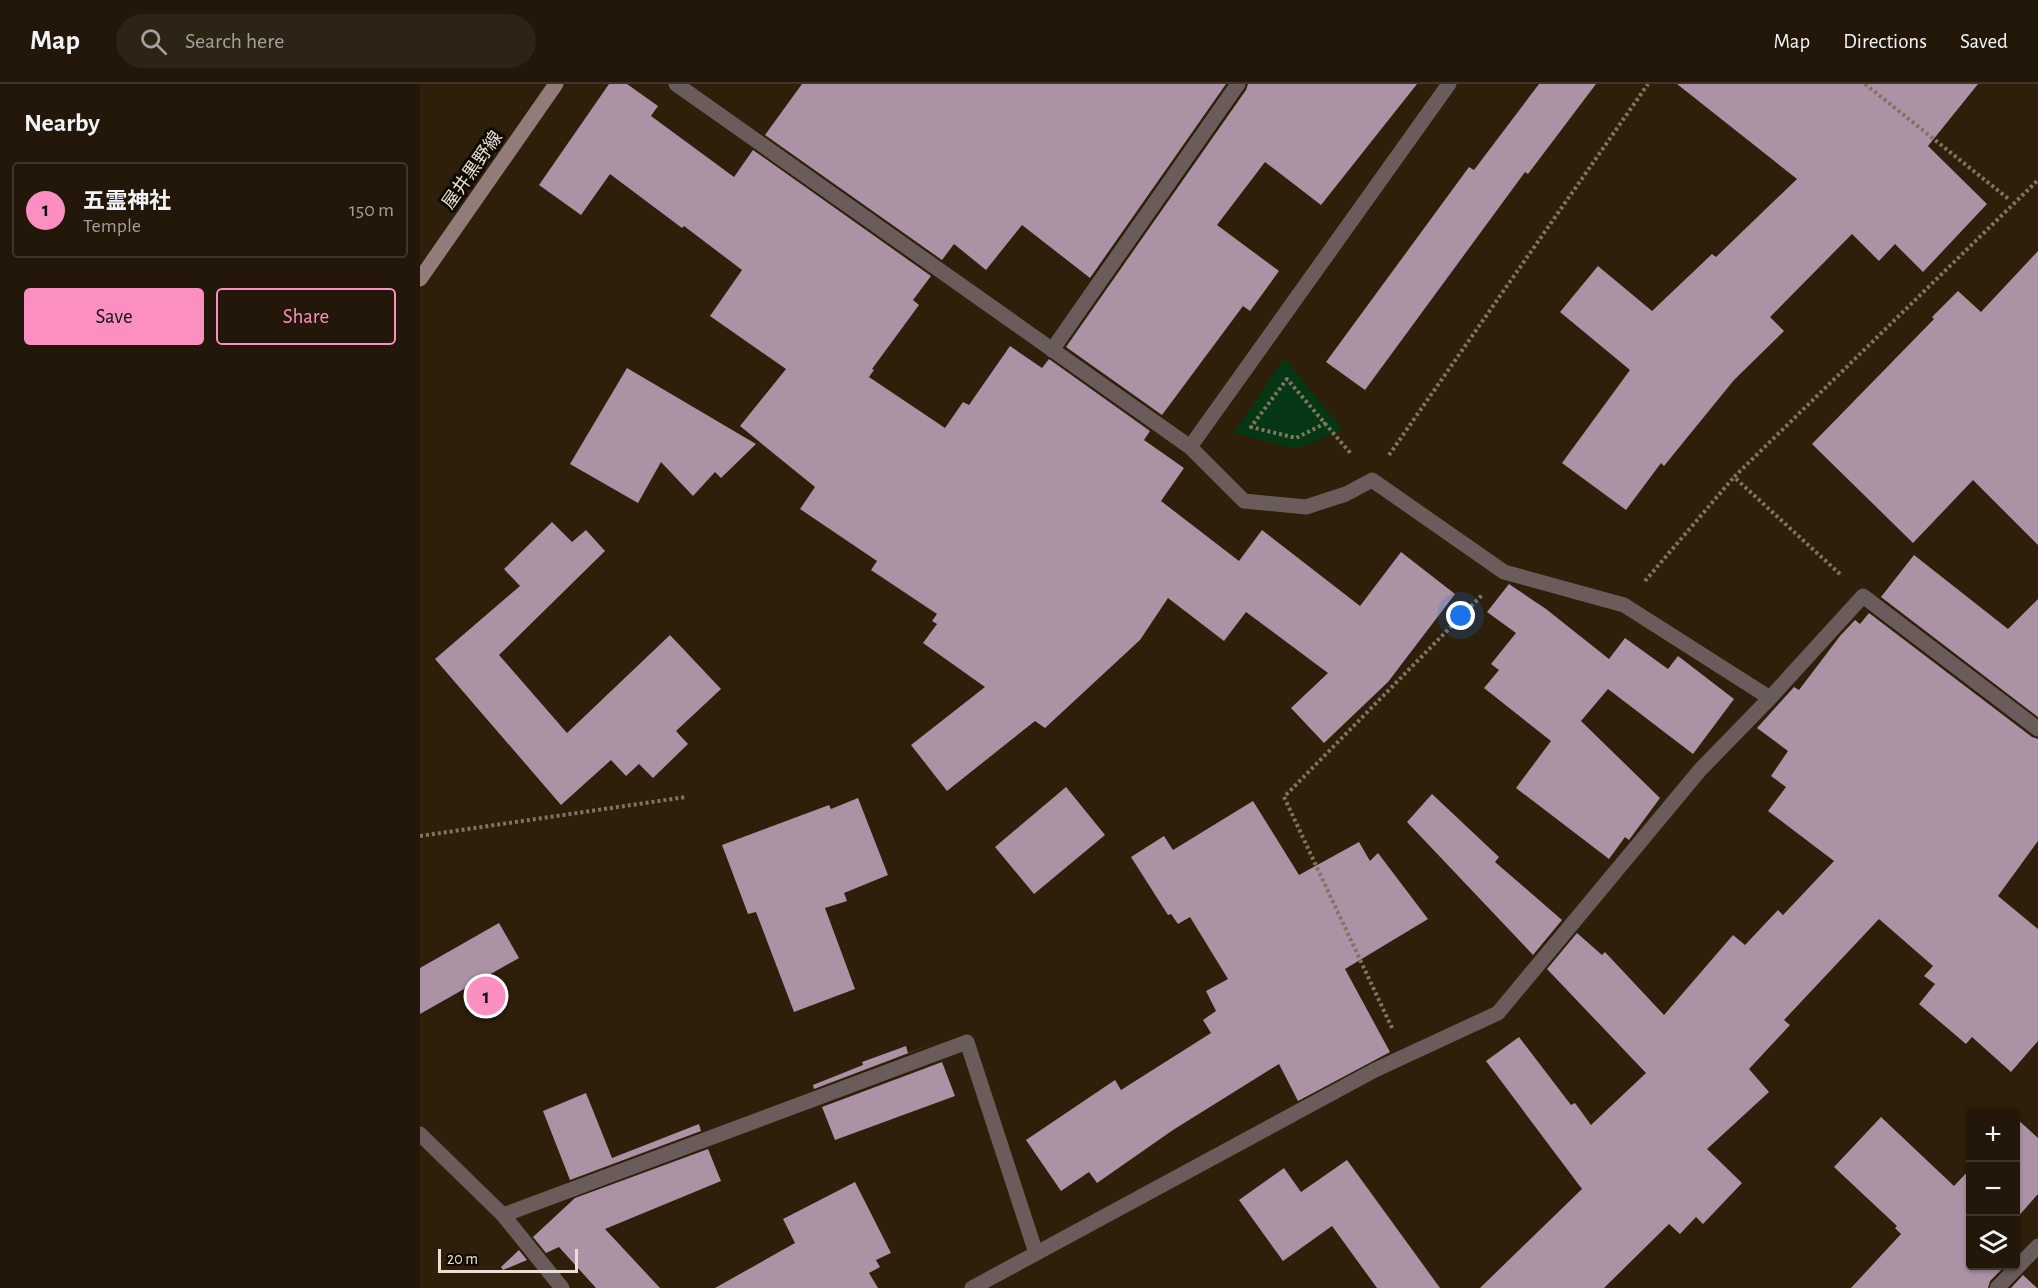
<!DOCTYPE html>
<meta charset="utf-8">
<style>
body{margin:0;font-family:"Alegreya Sans","Noto Sans JP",sans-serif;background:#2e2416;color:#f1f3f6}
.controls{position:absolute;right:18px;bottom:18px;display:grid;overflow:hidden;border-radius:6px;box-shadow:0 2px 4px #0004}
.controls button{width:54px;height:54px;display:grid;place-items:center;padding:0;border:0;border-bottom:2px solid #3f3629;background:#221708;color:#f1f3f6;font:30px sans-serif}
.scale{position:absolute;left:18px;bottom:15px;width:140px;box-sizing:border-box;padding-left:6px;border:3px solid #e9e0d3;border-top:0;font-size:16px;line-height:21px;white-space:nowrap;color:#e9e0d3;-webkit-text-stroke:4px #100a03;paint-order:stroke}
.you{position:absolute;left:1041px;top:532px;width:21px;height:21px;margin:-15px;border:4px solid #fff;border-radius:50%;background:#1a73e8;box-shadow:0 0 0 9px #1a73e833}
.badge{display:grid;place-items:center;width:39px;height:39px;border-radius:50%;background:#fc8fc1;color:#111;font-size:20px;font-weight:700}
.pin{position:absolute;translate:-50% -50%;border:3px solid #fff;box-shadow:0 2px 6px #0006}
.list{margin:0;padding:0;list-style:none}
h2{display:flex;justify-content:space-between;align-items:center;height:78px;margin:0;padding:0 24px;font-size:26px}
h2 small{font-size:20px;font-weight:400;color:#a29f9c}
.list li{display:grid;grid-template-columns:39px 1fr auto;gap:18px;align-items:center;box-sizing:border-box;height:96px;margin:0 12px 12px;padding:0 12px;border:2px solid #3f3629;border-radius:6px}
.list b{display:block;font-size:22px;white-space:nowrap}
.list p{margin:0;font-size:20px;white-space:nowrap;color:#a29f9c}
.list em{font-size:20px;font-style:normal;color:#a29f9c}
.actions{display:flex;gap:12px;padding:18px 24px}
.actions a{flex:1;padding:14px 0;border:2px solid #fc8fc1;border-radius:6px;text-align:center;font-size:21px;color:#fc8fc1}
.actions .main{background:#fc8fc1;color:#111}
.icon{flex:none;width:33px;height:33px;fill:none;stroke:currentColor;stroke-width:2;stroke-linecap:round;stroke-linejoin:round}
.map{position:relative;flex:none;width:1618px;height:1204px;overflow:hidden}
header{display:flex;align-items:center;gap:36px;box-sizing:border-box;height:84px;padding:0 30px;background:#221708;border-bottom:2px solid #3f3629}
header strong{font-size:28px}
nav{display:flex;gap:33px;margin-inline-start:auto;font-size:21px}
.search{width:420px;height:54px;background:#2e2416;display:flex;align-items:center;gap:15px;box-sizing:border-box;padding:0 21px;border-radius:33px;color:#a29f9c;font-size:22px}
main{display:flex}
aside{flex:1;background:#221708}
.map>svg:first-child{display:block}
.green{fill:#053714}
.building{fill:#ac92a5}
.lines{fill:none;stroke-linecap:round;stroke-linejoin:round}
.path{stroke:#807462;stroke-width:4;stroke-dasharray:3 3;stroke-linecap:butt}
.minor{stroke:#695c5a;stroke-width:15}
.secondary{stroke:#927c79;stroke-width:15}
.labels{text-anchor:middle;stroke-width:6;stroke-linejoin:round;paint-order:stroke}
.street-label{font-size:18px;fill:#e9e0d3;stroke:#100a03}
</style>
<header>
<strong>Map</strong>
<div class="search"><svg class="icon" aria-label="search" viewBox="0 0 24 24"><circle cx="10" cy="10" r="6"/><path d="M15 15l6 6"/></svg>Search here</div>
<nav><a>Map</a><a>Directions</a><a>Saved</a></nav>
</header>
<main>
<aside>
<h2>Nearby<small></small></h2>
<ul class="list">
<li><span class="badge">1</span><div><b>五霊神社</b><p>Temple</p></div><em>150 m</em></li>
</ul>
<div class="actions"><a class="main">Save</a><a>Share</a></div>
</aside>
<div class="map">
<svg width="1618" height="1204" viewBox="0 0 1618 1204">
<rect width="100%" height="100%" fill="#2d1f0a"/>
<polygon class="green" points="864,274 923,346 875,365 814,349"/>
<g class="building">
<polygon points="189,0 207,0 238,22 231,32 314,93 333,66 511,192 493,216 499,221 452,285 454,286 449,293 525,344 543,318 549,321 590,262 622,284 629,275 730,347 724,356 764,384 741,417 819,477 842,446 940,522 981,468 1035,510 968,598 904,659 871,624 908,589 826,528 804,557 748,514 720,556 625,644 615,637 527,707 491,661 565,603 503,559 517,540 512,537 517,530 451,486 457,477 380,425 395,403 320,342 366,285 290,232 322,186 264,142 262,144 190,90 161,131 119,101"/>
<polygon points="382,0 806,0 670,194 602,141 566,186 534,160 522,176 345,51"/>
<polygon points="828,0 997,0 901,121 845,78 797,141 859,187 830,227 823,222 742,331 646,263 826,6"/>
<polygon points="1119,0 1176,0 1108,90 1105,88 945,306 906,278 1049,83 1054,86"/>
<polygon points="1257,0 1558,0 1508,62 1567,120 1503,188 1475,160 1459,177 1432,150 1350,233 1364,247 1314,296 1244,382 1241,379 1206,426 1142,379 1210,286 1140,228 1178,182 1232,227 1292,170 1296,173 1377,95"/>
<polygon points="1618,167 1618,461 1553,396 1493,459 1392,360 1514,235 1512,233 1538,207 1561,228"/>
<polygon points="207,284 336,360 301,394 295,388 273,412 241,378 218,419 150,380"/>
<polygon points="132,438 152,458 166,446 185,467 79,571 147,649 250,551 301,605 256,647 268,660 233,694 219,680 206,692 191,676 141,721 15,575 100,502 84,485"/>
<polygon points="1494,471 1588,545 1618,515 1618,633 1461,513"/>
<polygon points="1089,500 1126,525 1189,575 1205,554 1248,585 1258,572 1314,615 1273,670 1188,605 1161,637 1240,714 1209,756 1205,753 1189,775 1096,704 1131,657 1064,604 1079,586 1071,580 1096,549 1067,528"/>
<polygon points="1449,529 1612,653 1618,655 1618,757 1578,812 1618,845 1618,957 1591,988 1552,953 1546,960 1499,920 1515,900 1504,892 1513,882 1459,835 1364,936 1370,941 1329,985 1349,1008 1287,1065 1322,1099 1283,1140 1276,1133 1260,1150 1249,1140 1184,1204 1060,1204 1162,1105 1066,977 1099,953 1151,1021 1155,1019 1171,1041 1226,989 1127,885 1157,849 1182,871 1185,868 1244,931 1313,851 1325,861 1358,826 1363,831 1414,777 1348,727 1366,703 1351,692 1368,667 1337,644 1374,603 1379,606 1420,552 1435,536 1440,540"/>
<polygon points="646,703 685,751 614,810 575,763"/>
<polygon points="1012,710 1079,773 1075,778 1142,836 1113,871 987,738"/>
<polygon points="438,714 468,791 424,809 427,817 405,824 435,905 374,928 336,828 328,830 302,761 409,721 411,725"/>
<polygon points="833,717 879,791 939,758 950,777 958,769 1008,835 925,885 970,968 878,1017 859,980 753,1046 677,1099 669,1088 641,1107 606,1056 695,996 701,1006 791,949 783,936 796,927 786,907 808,895 770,833 758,840 751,830 748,831 711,773 744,752 753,766"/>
<polygon points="79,839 99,874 0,930 0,884"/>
<polygon points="515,959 394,1005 393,1001 443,981 442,978 486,962 488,969"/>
<polygon points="522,978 535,1012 415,1056 402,1023"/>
<polygon points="166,1009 192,1074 279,1040 281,1047 150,1096 123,1027"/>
<polygon points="1461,1033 1534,1102 1551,1084 1551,1182 1585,1182 1570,1197 1568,1204 1431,1204 1481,1150 1475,1144 1477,1142 1414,1083"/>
<polygon points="1596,1034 1618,1054 1618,1110 1596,1135"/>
<polygon points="288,1065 301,1097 185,1145 240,1204 176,1204 139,1163 126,1169 113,1153 155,1114"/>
<polygon points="927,1076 1020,1204 957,1204 912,1142 863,1177 819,1116 864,1084 881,1108"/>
<polygon points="435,1098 471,1169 456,1176 460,1183 449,1189 458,1204 295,1204 375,1159 363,1135"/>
<polygon points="99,1166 107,1176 83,1186 81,1183"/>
<polygon points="1603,1191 1617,1204 1591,1204"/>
</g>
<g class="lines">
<g class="path">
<polyline points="1445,0 1590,116"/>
<polyline points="906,339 876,354 831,343 867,295 932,371"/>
<polyline points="969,371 1228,0"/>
<polyline points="1420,490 1314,393 1618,96"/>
<polyline points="1225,497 1314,393"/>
<polyline points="0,752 266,713"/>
<polyline points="972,944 864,713 1063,510"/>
</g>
<g class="minor">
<polyline points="256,0 770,363 824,417 886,423 926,410 952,396 1084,488 1204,521 1350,614"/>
<polyline points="632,266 818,0"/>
<polyline points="770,363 1029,0"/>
<polyline points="0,1050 83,1131 142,1204"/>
<polyline points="83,1131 547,958 616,1169"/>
<polyline points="552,1204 955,986 1078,929 1280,686 1350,614 1443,512 1618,645"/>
<polyline points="1577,1204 1618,1162"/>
</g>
<polyline class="secondary" points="0,195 136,0"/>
</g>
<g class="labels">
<g class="street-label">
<text transform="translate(52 86) rotate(-55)" y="6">屋井黒野線</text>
</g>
</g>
</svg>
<div class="controls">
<button>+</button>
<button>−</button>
<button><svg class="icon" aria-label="layers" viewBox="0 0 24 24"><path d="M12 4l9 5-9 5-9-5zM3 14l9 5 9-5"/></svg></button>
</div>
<div class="scale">20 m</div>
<div class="you"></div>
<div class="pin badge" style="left:66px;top:912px">1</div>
</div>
</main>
